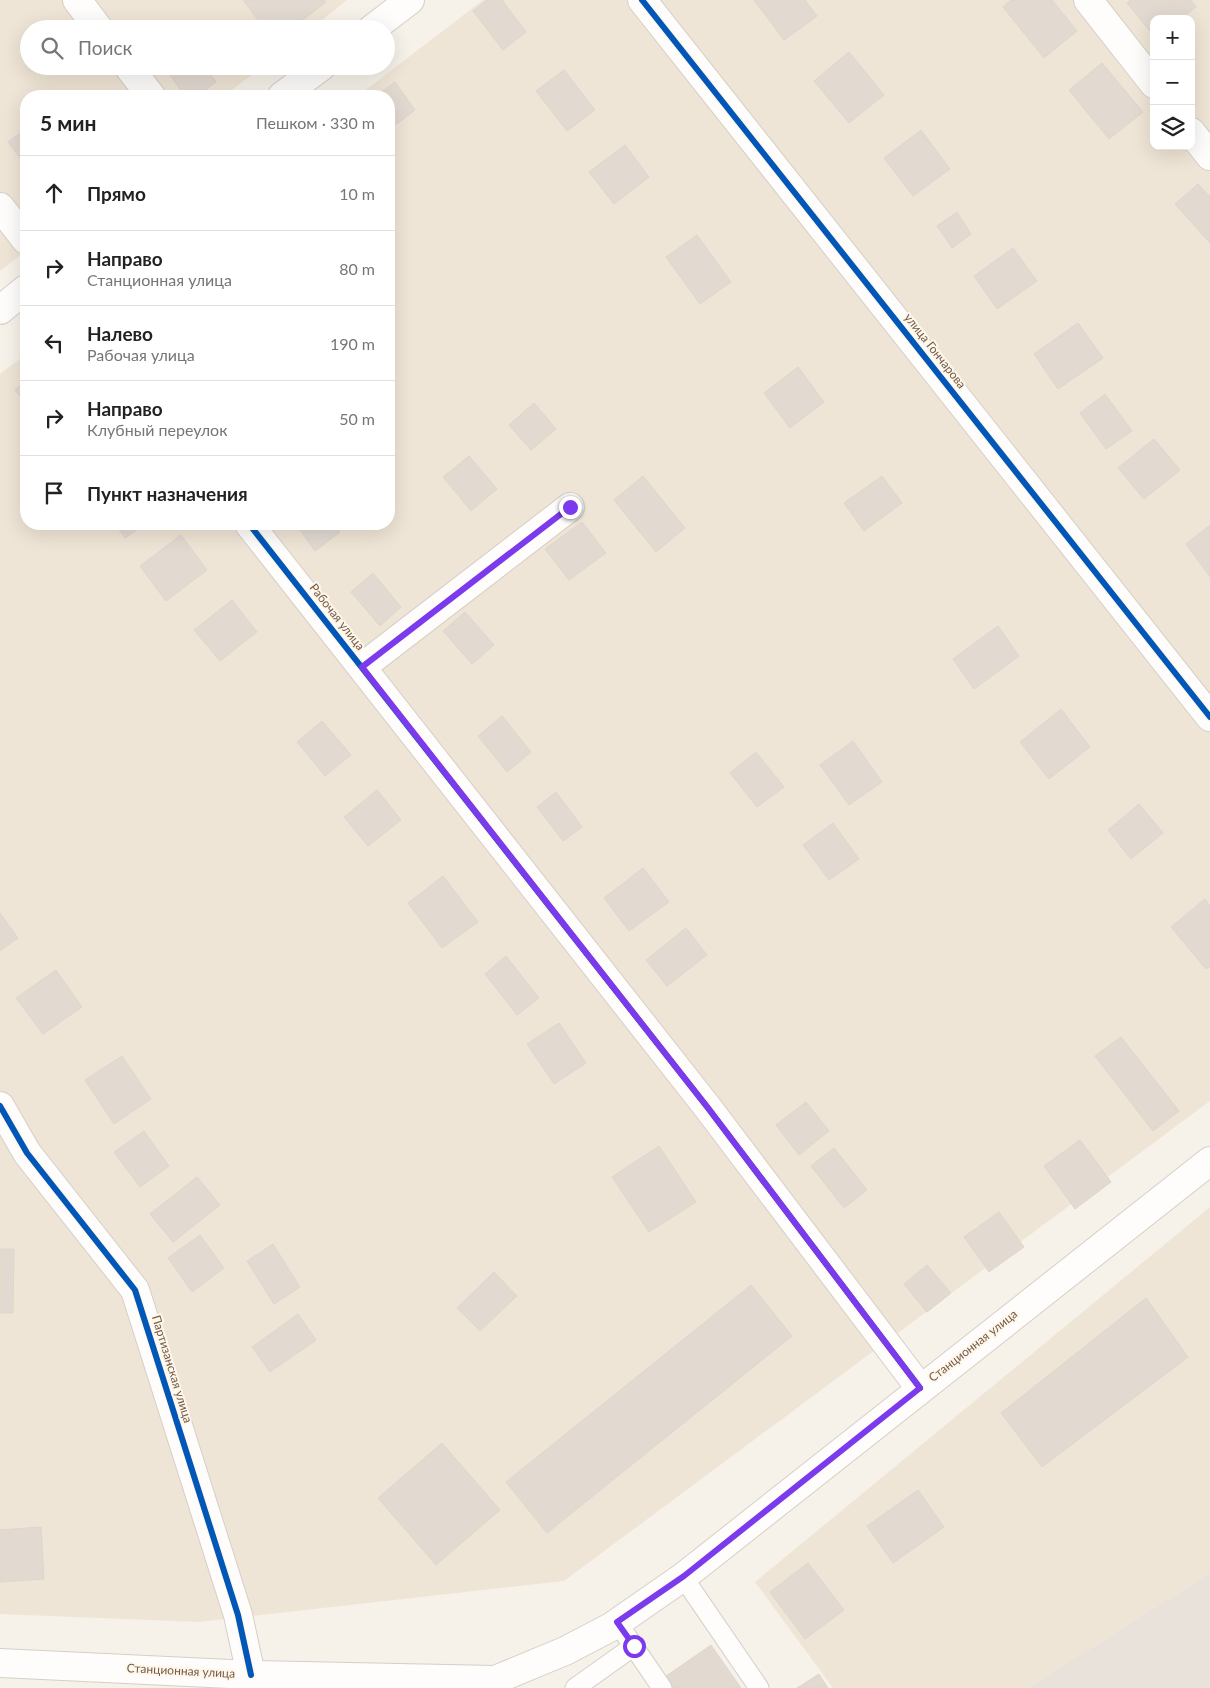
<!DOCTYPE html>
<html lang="ru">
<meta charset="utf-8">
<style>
body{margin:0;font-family:Lato,sans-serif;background:#f6f6f6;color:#222}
.controls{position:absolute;right:15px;top:15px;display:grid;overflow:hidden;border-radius:10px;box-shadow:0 5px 20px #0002}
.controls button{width:45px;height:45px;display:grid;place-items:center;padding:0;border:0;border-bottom:1px solid #e0e0e0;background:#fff;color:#222;font:25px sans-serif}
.stop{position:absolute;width:15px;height:15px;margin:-11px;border:4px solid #7c3aed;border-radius:50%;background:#fff}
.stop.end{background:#7c3aed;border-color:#fff;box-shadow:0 1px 5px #0008}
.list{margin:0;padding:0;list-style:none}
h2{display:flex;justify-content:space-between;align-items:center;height:65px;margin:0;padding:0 20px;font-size:21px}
h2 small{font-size:16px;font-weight:400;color:#767676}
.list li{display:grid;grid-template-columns:32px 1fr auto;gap:15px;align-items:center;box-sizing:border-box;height:75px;padding:0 20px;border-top:1px solid #e0e0e0}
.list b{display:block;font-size:19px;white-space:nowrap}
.list p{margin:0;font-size:16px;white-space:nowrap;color:#767676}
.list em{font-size:16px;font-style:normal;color:#767676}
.icon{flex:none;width:28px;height:28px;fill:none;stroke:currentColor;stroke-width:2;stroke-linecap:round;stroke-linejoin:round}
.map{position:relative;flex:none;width:1210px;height:1688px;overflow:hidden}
.search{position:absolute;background:#fff;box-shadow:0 5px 20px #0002;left:20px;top:20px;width:375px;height:55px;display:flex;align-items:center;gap:12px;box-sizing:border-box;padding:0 18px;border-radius:28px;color:#767676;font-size:19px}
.panel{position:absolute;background:#fff;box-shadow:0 5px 20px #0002;left:20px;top:90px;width:375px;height:440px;border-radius:20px}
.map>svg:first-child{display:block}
.residential{fill:#efe5d6;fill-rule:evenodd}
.industrial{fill:#e8e2da}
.building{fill:#e2dad1;stroke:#dfd5cb}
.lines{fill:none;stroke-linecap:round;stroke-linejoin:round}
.service-casing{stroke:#d5cfc8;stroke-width:21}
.minor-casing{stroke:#d5cfc8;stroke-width:30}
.tertiary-casing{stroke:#d5cfc8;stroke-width:30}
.secondary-casing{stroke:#d5cfc7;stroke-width:30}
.service{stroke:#fefdfc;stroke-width:19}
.minor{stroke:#fefdfc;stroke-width:28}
.tertiary{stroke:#fefdfc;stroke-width:28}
.secondary{stroke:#fefdfc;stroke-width:28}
.cycleway-casing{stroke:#fef7ea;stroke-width:9}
.cycleway{stroke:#0057b8;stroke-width:6}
.route{stroke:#7c3aed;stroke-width:6}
.labels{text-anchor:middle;stroke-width:4;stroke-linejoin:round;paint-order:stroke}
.street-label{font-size:12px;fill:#735b4a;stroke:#fef7ea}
</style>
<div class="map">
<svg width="1210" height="1688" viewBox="0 0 1210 1688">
<rect width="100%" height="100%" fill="#f6f2e9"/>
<g class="residential">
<polygon points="0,0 347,0 311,29 29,29 29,66 263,66 224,96 26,96 26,251 0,271"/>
<path d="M483,0H1210V1101L564,1581L199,1622L0,1614V374L26,354V524H389V96H358ZM1154,19H1191V146H1154Z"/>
<polygon points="1210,1207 1210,1573 1028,1688 833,1688 755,1582"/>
</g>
<polygon class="industrial" points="1210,1573 1210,1688 1028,1688"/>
<g class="building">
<polygon points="243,0 324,0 326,2 291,29 265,29"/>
<polygon points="487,0 502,0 526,32 503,50 473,11"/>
<polygon points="754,0 805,0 817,16 784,40"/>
<polygon points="1011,0 1052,0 1077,31 1044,58 1003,7"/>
<polygon points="1131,0 1191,0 1196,7 1181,19 1154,19 1154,36 1127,3"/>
<polygon points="849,52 884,95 849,123 814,81"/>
<polygon points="1102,63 1143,112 1109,139 1069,90"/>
<polygon points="174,66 205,66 216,82 197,96 185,96 167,71"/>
<polygon points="564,70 595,110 567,131 536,91"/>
<polygon points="395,82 415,110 389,130 389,96 376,96"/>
<polygon points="26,129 26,166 8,142"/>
<polygon points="921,130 950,169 913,196 884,158"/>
<polygon points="625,145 649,177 614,204 589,172"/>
<polygon points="1198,184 1210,197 1210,243 1175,204"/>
<polygon points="957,212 971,234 952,248 937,226"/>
<polygon points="697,235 731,282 700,304 666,257"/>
<polygon points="1013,248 1037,281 997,309 974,276"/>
<polygon points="1078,323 1103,358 1058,389 1034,354"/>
<polygon points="798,367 824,402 790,428 764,393"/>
<polygon points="26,380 26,404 15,390"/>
<polygon points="1105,394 1132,431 1106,449 1080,413"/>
<polygon points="534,403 556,429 531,450 509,425"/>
<polygon points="1154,439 1180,470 1144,499 1118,468"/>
<polygon points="469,456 497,489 471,511 443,477"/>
<polygon points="643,476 685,528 656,552 614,500"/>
<polygon points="882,476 902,503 864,531 844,503"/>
<polygon points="582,522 606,553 569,580 545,549"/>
<polygon points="115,524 145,524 125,538"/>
<polygon points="296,524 334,524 340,532 315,551"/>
<polygon points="1210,525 1210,577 1186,544"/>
<polygon points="181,535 207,570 166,601 140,566"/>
<polygon points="373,573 401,607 380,626 351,592"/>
<polygon points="232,600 257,632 220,661 194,630"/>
<polygon points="465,612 494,645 472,664 443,631"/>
<polygon points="998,626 1019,656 974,689 953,659"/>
<polygon points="1061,709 1090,747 1049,779 1020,742"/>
<polygon points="502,716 531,752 507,772 478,736"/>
<polygon points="322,721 351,755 325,776 297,742"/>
<polygon points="853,741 882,782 849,805 820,765"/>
<polygon points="756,752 784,787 757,807 730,773"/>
<polygon points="377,790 401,820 368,846 344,817"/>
<polygon points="556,792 582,827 563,841 537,807"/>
<polygon points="1139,804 1163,833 1131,859 1108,830"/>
<polygon points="833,823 859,859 829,880 803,845"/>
<polygon points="643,868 669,902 629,931 604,898"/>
<polygon points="443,876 478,922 442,948 408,903"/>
<polygon points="1205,899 1210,906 1210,966 1206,969 1171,927"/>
<polygon points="0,913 18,938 0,951"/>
<polygon points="686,928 707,955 667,986 646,960"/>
<polygon points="506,956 539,998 517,1015 485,974"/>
<polygon points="56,970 82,1007 43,1034 16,998"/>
<polygon points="559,1023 586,1063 554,1084 527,1044"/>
<polygon points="1121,1037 1179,1111 1153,1131 1095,1056"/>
<polygon points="122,1056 151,1099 114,1124 85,1080"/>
<polygon points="806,1102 829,1131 799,1155 776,1125"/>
<polygon points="144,1131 169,1166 140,1187 114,1152"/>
<polygon points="1080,1140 1111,1182 1075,1209 1044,1166"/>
<polygon points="659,1146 696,1202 649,1232 612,1177"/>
<polygon points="834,1148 867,1190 844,1208 811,1166"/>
<polygon points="197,1177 220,1205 173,1242 150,1214"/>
<polygon points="999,1212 1024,1247 989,1272 964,1237"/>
<polygon points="200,1235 224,1268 192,1292 168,1258"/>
<polygon points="273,1244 300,1287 274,1304 247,1261"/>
<polygon points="0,1249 14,1249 13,1313 0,1313"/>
<polygon points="927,1265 951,1293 927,1312 904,1284"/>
<polygon points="494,1272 517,1296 480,1331 457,1308"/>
<polygon points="751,1285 792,1336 547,1533 506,1482"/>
<polygon points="1146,1298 1188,1357 1042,1467 1001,1413"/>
<polygon points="298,1314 316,1340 270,1372 252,1347"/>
<polygon points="442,1443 500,1510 436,1565 378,1498"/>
<polygon points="918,1490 944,1527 893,1563 867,1526"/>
<polygon points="41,1527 44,1579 0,1582 0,1530"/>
<polygon points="808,1563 844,1610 805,1639 770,1592"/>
<polygon points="711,1645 741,1688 668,1688 662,1679"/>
<polygon points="819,1674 828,1688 797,1688"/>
</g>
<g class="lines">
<defs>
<g id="service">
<polyline points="683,1577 759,1688"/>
<polyline points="617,1622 662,1688"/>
<polyline points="575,1688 634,1646"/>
</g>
<g id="minor">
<polyline points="77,0 99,29"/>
<polyline points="1088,0 1154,84"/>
<polyline points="372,29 410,0"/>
<polyline points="128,66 151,96"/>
<polyline points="282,96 322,66"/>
<polyline points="1191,132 1210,156"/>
<polyline points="0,207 26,240"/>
<polyline points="0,310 26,289"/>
<polyline points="249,524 708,1108 920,1388"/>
<polyline points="362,667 570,507"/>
<polyline points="0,1106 27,1153 135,1290 238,1615 251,1675"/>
</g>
<polyline id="tertiary" points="642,0 1210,717"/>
<polyline id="secondary" points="0,1663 251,1675 495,1680 565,1651 611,1627 683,1577 1210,1161"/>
</defs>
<use href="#service" class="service-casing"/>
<use href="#minor" class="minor-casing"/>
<use href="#tertiary" class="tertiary-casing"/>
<use href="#secondary" class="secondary-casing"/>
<use href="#service" class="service"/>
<use href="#minor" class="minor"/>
<use href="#tertiary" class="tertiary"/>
<use href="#secondary" class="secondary"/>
<defs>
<g id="cycleway">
<polyline points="642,0 1210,717"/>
<polyline points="249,524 708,1108 920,1388"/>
<polyline points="0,1106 27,1153 135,1290 238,1615 251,1675"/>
</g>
</defs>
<use href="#cycleway" class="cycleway-casing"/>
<use href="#cycleway" class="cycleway"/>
</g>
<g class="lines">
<polyline class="route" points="570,507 362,667 708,1108 920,1388 684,1576 617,1622 634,1646"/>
</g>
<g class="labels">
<g class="street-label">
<text transform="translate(935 351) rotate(52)" y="4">улица Гончарова</text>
<text transform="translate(337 617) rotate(52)" y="4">Рабочая улица</text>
<text transform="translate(973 1346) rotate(-38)" y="4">Станционная улица</text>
<text transform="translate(172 1369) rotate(73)" y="4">Партизанская улица</text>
<text transform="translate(181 1671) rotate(3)" y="4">Станционная улица</text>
</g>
</g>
</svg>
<div class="controls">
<button>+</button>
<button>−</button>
<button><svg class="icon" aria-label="layers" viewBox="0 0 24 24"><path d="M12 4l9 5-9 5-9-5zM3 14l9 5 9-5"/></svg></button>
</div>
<div class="stop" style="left:634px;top:1646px"></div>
<div class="stop end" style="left:570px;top:507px"></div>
<div class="search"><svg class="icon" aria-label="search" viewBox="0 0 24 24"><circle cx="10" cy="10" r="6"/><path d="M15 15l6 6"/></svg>Поиск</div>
<section class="panel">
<h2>5 мин<small>Пешком · 330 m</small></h2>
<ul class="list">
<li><svg class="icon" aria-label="ahead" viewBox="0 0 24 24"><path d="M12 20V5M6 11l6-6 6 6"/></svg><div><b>Прямо</b></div><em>10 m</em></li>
<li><svg class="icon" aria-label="right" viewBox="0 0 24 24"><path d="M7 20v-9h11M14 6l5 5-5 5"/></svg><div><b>Направо</b><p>Станционная улица</p></div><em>80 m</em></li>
<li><svg class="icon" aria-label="left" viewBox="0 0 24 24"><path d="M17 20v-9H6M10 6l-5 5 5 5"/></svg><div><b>Налево</b><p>Рабочая улица</p></div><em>190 m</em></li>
<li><svg class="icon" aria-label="right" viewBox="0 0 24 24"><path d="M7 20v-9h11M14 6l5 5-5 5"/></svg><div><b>Направо</b><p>Клубный переулок</p></div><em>50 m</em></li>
<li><svg class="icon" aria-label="arrive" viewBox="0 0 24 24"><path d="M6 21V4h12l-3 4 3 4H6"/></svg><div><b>Пункт назначения</b></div></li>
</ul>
</section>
</div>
